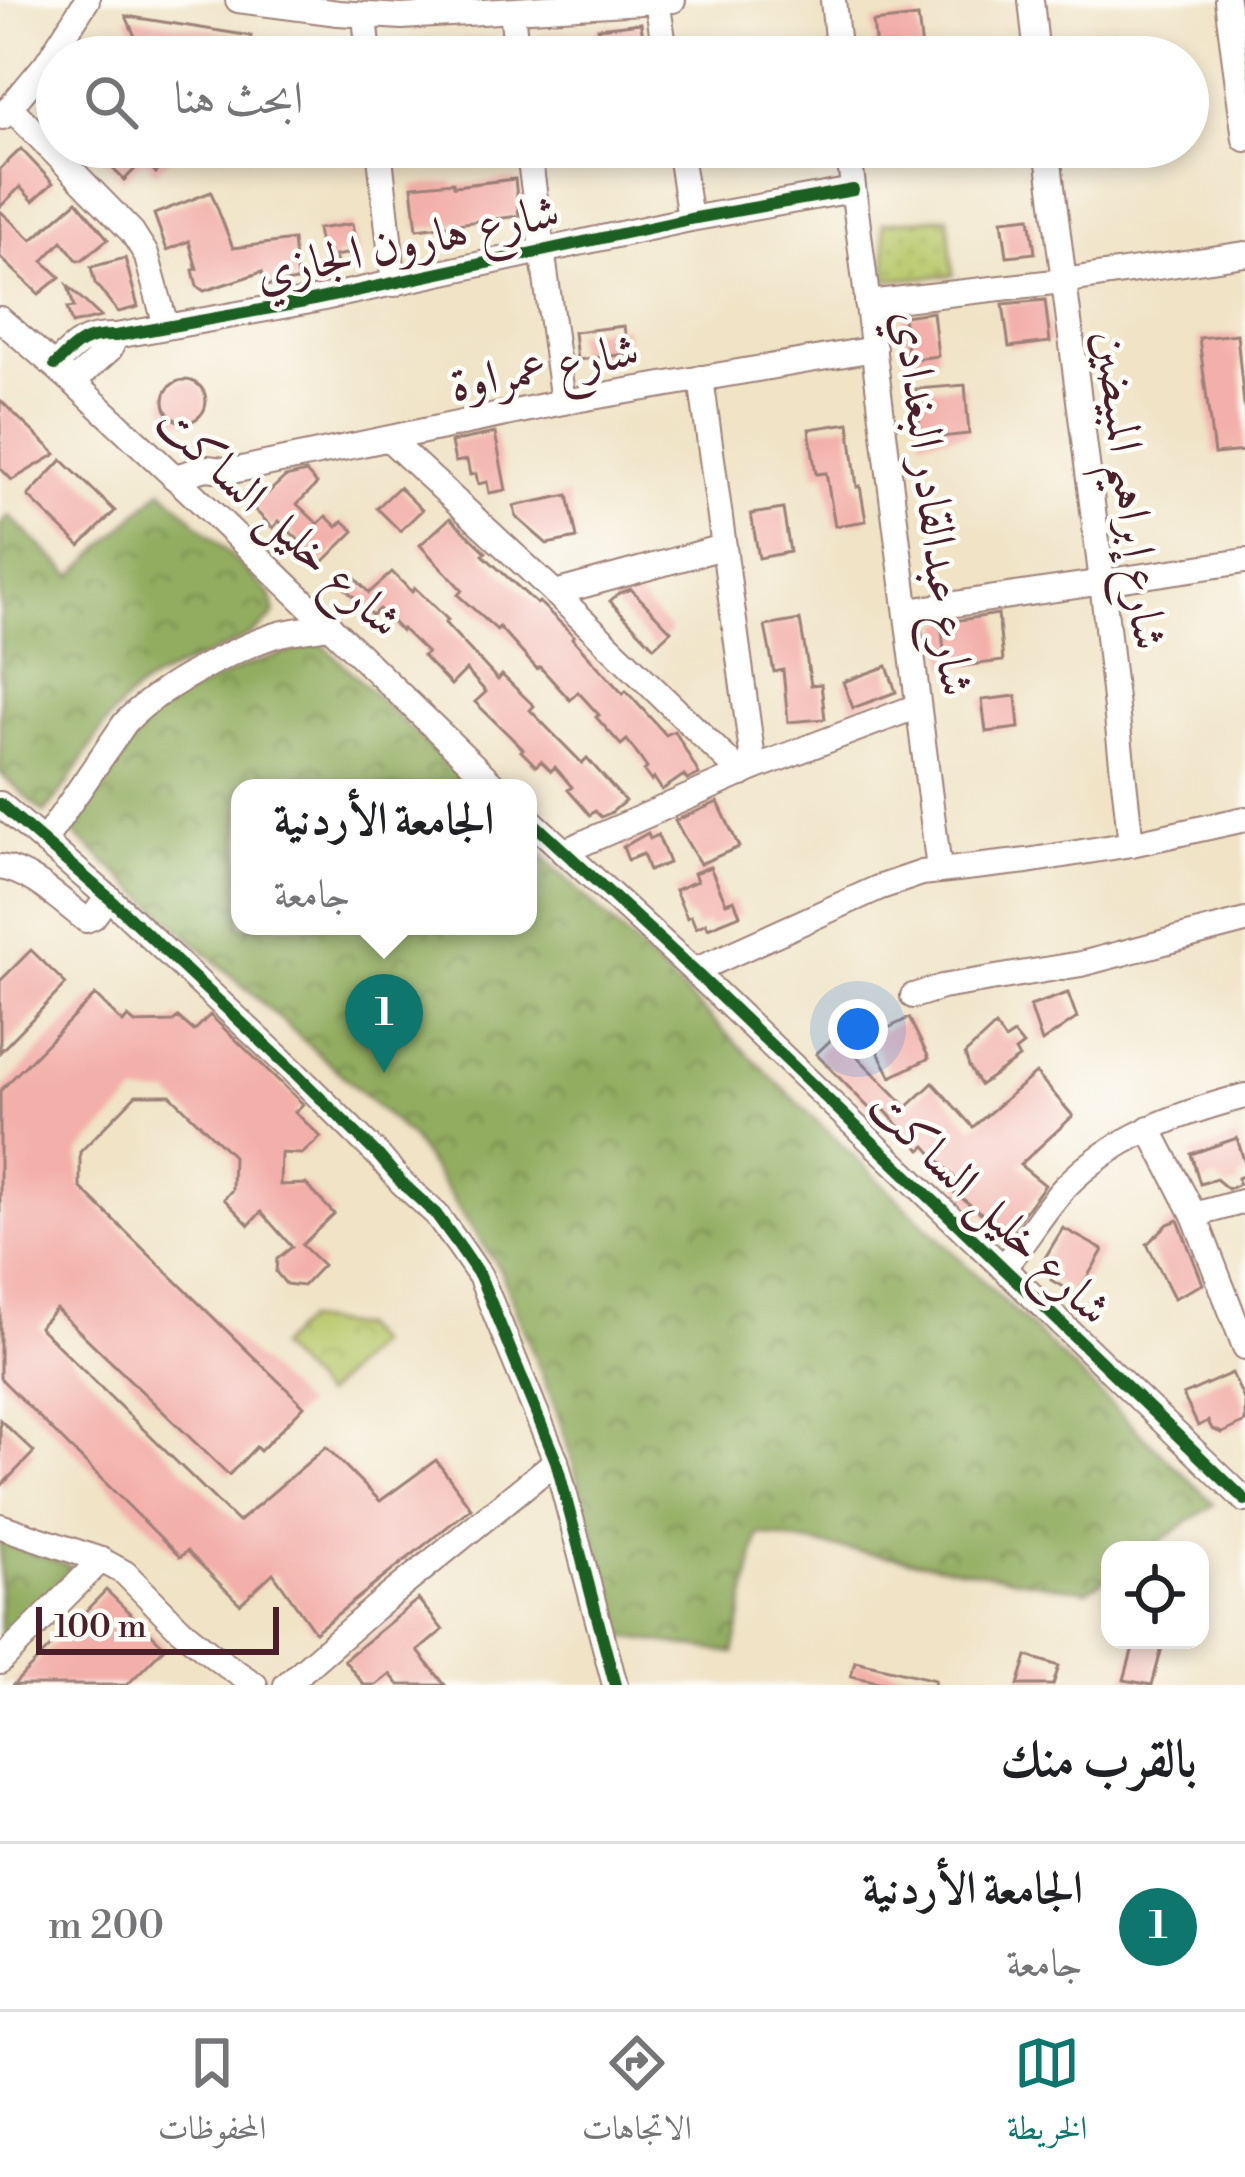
<!DOCTYPE html>
<html lang="ar">
<meta charset="utf-8">
<style>
body{margin:0;font-family:"Libre Bodoni",Amiri,serif;background:#f6f6f6;color:#202124;direction:rtl}
.controls{position:absolute;right:36px;bottom:36px;display:grid;overflow:hidden;border-radius:24px;box-shadow:0 6px 18px #0003}
.controls button{width:108px;height:108px;display:grid;place-items:center;padding:0;border:0;border-bottom:3px solid #e0e0e0;background:#fff;color:#202124;font:60px sans-serif}
.scale{position:absolute;left:36px;bottom:30px;width:243px;box-sizing:border-box;padding-left:12px;border:6px solid #4a1f2b;border-top:0;font-size:33px;line-height:42px;white-space:nowrap;color:#4a1f2b;-webkit-text-stroke:9px #fdfcf7;paint-order:stroke}
.you{position:absolute;left:858px;top:1029px;width:42px;height:42px;margin:-30px;border:9px solid #fff;border-radius:50%;background:#1a73e8;box-shadow:0 0 0 18px #1a73e833}
.badge{display:grid;place-items:center;width:78px;height:78px;border-radius:50%;background:#0f766e;color:#fff;font-size:39px;font-weight:700}
.pin{position:absolute;translate:-50% -99px;filter:drop-shadow(0 3px 6px #0008)}
.pin::after{content:'';position:absolute;top:63px;width:42px;height:36px;background:inherit;clip-path:polygon(0 0,100% 0,50% 100%)}
.popup{position:absolute;left:231px;top:779px;width:306px;height:156px;box-sizing:border-box;display:grid;place-content:center;border-radius:24px;background:#fff;filter:drop-shadow(0 3px 9px #0005);font-size:39px;white-space:nowrap;color:#757577}
.popup b{font-size:45px;color:#202124}
.popup::after{content:'';position:absolute;left:50%;top:100%;margin-left:-24px;border:24px solid transparent;border-top-color:#fff}
.list{margin:0;padding:0;list-style:none}
h2{display:flex;justify-content:space-between;align-items:center;height:156px;margin:0;padding:0 48px;font-size:51px}
h2 small{font-size:39px;font-weight:400;color:#757577}
.list li{display:grid;grid-template-columns:78px 1fr auto;gap:36px;align-items:center;box-sizing:border-box;height:168px;padding:0 48px;border-top:3px solid #e0e0e0}
.list b{display:block;font-size:45px;white-space:nowrap}
.list p{margin:0;font-size:39px;white-space:nowrap;color:#757577}
.list em{font-size:39px;font-style:normal;color:#757577}
.icon{flex:none;width:66px;height:66px;fill:none;stroke:currentColor;stroke-width:2;stroke-linecap:round;stroke-linejoin:round}
.map{position:relative;flex:none;width:1245px;height:1685px;overflow:hidden;direction:ltr}
.search{position:absolute;background:#fff;box-shadow:0 6px 18px #0003;left:36px;right:36px;top:36px;height:132px;display:flex;align-items:center;gap:30px;box-sizing:border-box;padding:0 42px;border-radius:66px;color:#757577;font-size:45px}
.sheet{height:324px;background:#fff}
nav{display:flex;justify-content:space-around;align-items:center;box-sizing:border-box;height:168px;border-top:3px solid #e0e0e0;background:#fff;font-size:33px;color:#757577}
nav a{display:grid;justify-items:center;gap:6px}
nav .on{color:#0f766e}
.map>svg:first-child{display:block}
.grass{fill:url(#grass-dots);stroke:#82744c;stroke-width:3}
.forest{fill:url(#forest-crowns);stroke:#6e6646;stroke-width:3}
.park{fill:url(#park-crowns);stroke:#82744c;stroke-width:3}
.building{fill:#f3afa9}
.lines{fill:none;stroke-linecap:round;stroke-linejoin:round}
.minor-casing{stroke:#9d8178;stroke-width:28}
.minor{stroke:#fff;stroke-width:24}
.cycleway-casing{stroke:#fdfcf7;stroke-width:20}
.cycleway{stroke:#1b5e20;stroke-width:12}
.labels{text-anchor:middle;stroke-width:9;stroke-linejoin:round;paint-order:stroke}
.street-label{font-size:48px;fill:#4a1f2b;stroke:#fdfcf7}
</style>
<div class="map">
<svg width="1245" height="1685" viewBox="0 0 1245 1685">
<defs>
<pattern id="grass-dots" width="8" height="8" patternUnits="userSpaceOnUse" patternTransform="scale(3)"><rect width="8" height="8" fill="#b9c96c"/><path d="M2 2h.1M6 6h.1" fill="none" stroke="#a1ac5e" stroke-width="1.8" stroke-linecap="round"/></pattern>
<pattern id="forest-crowns" width="20" height="18" patternUnits="userSpaceOnUse" patternTransform="scale(3)"><rect width="20" height="18" fill="#92ad60"/><path d="M2 6a3 3 0 1 1 6 0M12 15a3 3 0 1 1 6 0" fill="none" stroke="#798c4f"/></pattern>
<pattern id="park-crowns" width="20" height="18" patternUnits="userSpaceOnUse" patternTransform="scale(3)"><rect width="20" height="18" fill="#b9c96c"/><path d="M2 6a3 3 0 1 1 6 0M12 15a3 3 0 1 1 6 0" fill="none" stroke="#a1ac5e"/></pattern>
</defs>
<rect width="100%" height="100%" fill="#fdfcf7"/>
<filter id="ink" filterUnits="userSpaceOnUse"><feTurbulence type="fractalNoise" baseFrequency=".00833" numOctaves="2"/><feDisplacementMap in="SourceGraphic" scale="24" xChannelSelector="R" yChannelSelector="G"/><feConvolveMatrix kernelMatrix="1 2 1 2 8 2 1 2 1" color-interpolation-filters="sRGB"/></filter>
<filter id="wash" filterUnits="userSpaceOnUse"><feTurbulence type="fractalNoise" baseFrequency=".004" numOctaves="4" result="noise"/><feDisplacementMap in="SourceGraphic" scale="48" xChannelSelector="R" yChannelSelector="G"/><feGaussianBlur stdDeviation="2.7" result="paint"/><feColorMatrix in="noise" values="0 0 0 0 0 0 0 0 0 0 0 0 0 0 0 0 0 1.4 0 .05"/><feComposite in="paint" operator="in"/></filter>
<g filter="url(#wash)">
<rect width="100%" height="100%" fill="#f0e3c6"/>
<polygon class="grass" points="948,217 953,275 888,280 883,223"/>
<g class="forest">
<path d="M162,489L270,594L275,613C248,650 171,662 135,692C96,725 79,776 44,813L0,773V526L9,516L73,576Z"/>
<polygon points="320,642 472,788 240,788 240,926 528,926 528,842 1214,1504 1148,1550 1110,1550 1110,1576 1087,1591 758,1534 734,1653 624,1637 560,1420 500,1270 410,1136 71,831 148,720 178,699 243,667"/>
<path d="M0,1542L71,1566C55,1598 28,1620 0,1643Z"/>
</g>
<polygon class="park" points="305,1320 359,1327 375,1344 323,1396 277,1347"/>
<g id="blocks">
<g class="building">
<polygon points="126,16 251,36 247,57 144,57"/>
<polygon points="918,17 923,57 877,57 873,22"/>
<polygon points="641,23 645,57 544,57 543,34 599,32 598,28"/>
<polygon points="485,38 487,57 452,57 450,42"/>
<polygon points="92,147 182,147 156,173 144,160 124,180"/>
<polygon points="21,149 53,183 33,201 20,187 0,207 0,169"/>
<polygon points="515,179 519,216 417,229 412,186 453,182 454,186"/>
<polygon points="211,192 233,248 293,240 297,281 265,286 262,272 204,291 197,286 193,270 197,269 189,241 167,250 154,214"/>
<polygon points="77,201 108,239 82,260 77,260 62,241 43,261 60,277 39,294 0,257 0,211 32,240"/>
<polygon points="1030,217 1035,253 1007,256 1002,220"/>
<polygon points="352,224 357,252 335,256 337,264 324,266 317,229"/>
<polygon points="125,258 138,307 118,312 95,283 91,267"/>
<polygon points="68,286 101,317 72,324 67,308 74,307"/>
<polygon points="1045,300 1050,342 1009,347 1003,304"/>
<polygon points="933,312 938,356 908,360 903,316"/>
<polygon points="624,326 628,354 577,360 574,332"/>
<polygon points="1237,334 1245,416 1245,451 1214,454 1199,338"/>
<circle cx="185" cy="401" r="21"/>
<polygon points="965,385 969,434 921,439 916,389"/>
<polygon points="0,400 56,454 12,480 0,468"/>
<polygon points="849,423 857,487 860,486 866,521 835,526 826,473 816,474 809,429"/>
<polygon points="495,433 506,490 489,493 487,482 478,484 476,474 470,475 467,460 455,462 451,442"/>
<polygon points="62,460 115,511 80,546 28,496"/>
<polygon points="306,472 317,484 297,504 318,524 326,516 337,527 343,521 354,531 322,563 279,521 273,528 249,504 264,489 268,493 285,477"/>
<polygon points="399,487 422,510 400,531 377,508"/>
<polygon points="568,495 577,538 547,544 516,517 514,506"/>
<polygon points="783,509 790,552 759,558 751,514"/>
<polygon points="450,518 486,552 483,555 537,604 539,602 574,636 572,638 623,694 626,691 666,735 674,731 676,733 699,774 687,780 684,775 662,790 654,778 651,781 644,771 647,768 627,740 621,745 596,717 599,715 578,692 570,700 540,667 537,669 499,627 497,630 458,595 462,590 420,545"/>
<polygon points="392,572 412,592 415,588 448,620 445,623 498,680 502,675 534,706 530,710 582,763 587,758 625,801 612,812 601,817 595,811 590,815 568,790 572,787 555,767 551,771 541,761 536,766 521,751 523,749 475,702 486,692 466,670 451,685 423,656 427,653 402,629 401,631 379,609 372,615 342,585 352,575 369,593"/>
<polygon points="631,589 671,631 654,647 610,601 619,593"/>
<polygon points="998,614 1003,661 946,668 941,623"/>
<polygon points="800,620 811,685 821,684 825,719 788,722 783,670 774,672 765,626"/>
<polygon points="887,666 896,692 853,708 843,682"/>
<polygon points="1016,696 1019,728 986,732 982,700"/>
<polygon points="718,802 739,847 700,864 675,821"/>
<polygon points="648,833 650,839 658,835 669,863 649,871 643,854 628,860 623,847"/>
<polygon points="710,867 726,903 734,900 740,915 708,928 706,923 696,928 691,916 687,918 675,890 697,881 694,873"/>
<polygon points="31,950 66,984 0,1052 0,981"/>
<polygon points="1068,993 1077,1018 1042,1042 1030,1006"/>
<polygon points="95,995 123,1023 128,1017 135,1023 172,1022 178,1017 194,1031 210,1015 303,1104 295,1112 321,1137 302,1154 281,1153 280,1185 306,1184 334,1214 302,1245 323,1265 303,1286 286,1284 276,1272 277,1259 292,1247 261,1212 249,1225 224,1199 232,1190 233,1156 170,1095 136,1095 80,1152 80,1187 304,1406 260,1451 256,1447 229,1475 56,1309 39,1327 238,1522 326,1447 380,1501 436,1460 471,1508 315,1632 273,1573 240,1604 187,1551 180,1557 0,1378 0,1091"/>
<polygon points="909,1018 929,1058 891,1077 870,1037"/>
<polygon points="995,1026 1005,1040 1014,1034 1023,1045 1015,1051 1019,1058 980,1085 969,1067 965,1054"/>
<polygon points="836,1035 907,1107 933,1083 973,1127 1036,1073 1073,1116 1020,1165 1045,1185 1008,1234 955,1193 961,1185 926,1146 921,1150 880,1105 873,1112 816,1054"/>
<polygon points="1237,1138 1245,1164 1245,1175 1238,1178 1239,1184 1228,1189 1216,1179 1200,1184 1191,1154"/>
<polygon points="1178,1220 1203,1284 1174,1298 1147,1244 1168,1224"/>
<polygon points="1063,1228 1103,1250 1077,1295 1051,1280 1054,1268 1043,1261"/>
<polygon points="1232,1373 1245,1402 1245,1422 1222,1433 1212,1429 1208,1421 1198,1426 1183,1395"/>
<polygon points="0,1420 34,1452 0,1487"/>
<polygon points="106,1590 165,1647 127,1685 13,1685"/>
<polygon points="418,1599 443,1630 418,1651 445,1685 399,1685 390,1674 376,1685 364,1685 344,1660"/>
<polygon points="1135,1640 1164,1640 1152,1685 1124,1680"/>
<polygon points="1027,1656 1059,1666 1053,1685 1018,1685"/>
<polygon points="855,1661 935,1680 934,1685 891,1685 851,1676"/>
</g>
</g>
</g>
<g filter="url(#ink)">
<use href="#blocks" fill-opacity="0" stroke="#9d8178" stroke-width="3"/>
<g class="lines">
<defs>
<g id="minor">
<polyline points="238,0 338,13 402,17 673,0"/>
<polyline points="833,0 839,57"/>
<polyline points="1031,0 1037,57"/>
<polyline points="1227,0 1245,139"/>
<polyline points="657,1 666,57"/>
<polyline points="512,11 517,57"/>
<polyline points="365,16 369,57"/>
<polyline points="11,108 132,232 146,254 166,326"/>
<polyline points="2,117 46,64 87,0"/>
<polyline points="379,147 394,284"/>
<polyline points="528,147 563,402"/>
<polyline points="679,147 690,219"/>
<polyline points="848,147 939,869"/>
<polyline points="1047,147 1102,582 1131,844"/>
<polyline points="867,303 1063,281 1245,254"/>
<polyline points="0,319 73,382 199,500 497,788"/>
<path d="M55,365C76,344 84,335 116,336L305,302L690,219L853,190"/>
<polyline points="701,378 754,768"/>
<polyline points="73,382 110,349 116,336"/>
<polyline points="390,440 555,593 742,774"/>
<polyline points="174,477 207,468 232,471 563,402 874,349"/>
<polyline points="555,593 723,547"/>
<polyline points="908,611 1245,561"/>
<polyline points="0,804 108,897 292,1070 378,1155 402,1183 436,1214 460,1247 480,1276 556,1461 615,1685"/>
<polyline points="528,818 694,971 1245,1500"/>
<path d="M44,841L125,723C156,689 229,651 273,636C291,630 311,629 330,626"/>
<polyline points="563,852 754,768 918,706"/>
<path d="M0,867C31,871 61,901 86,920L93,917L108,897"/>
<polyline points="694,971 878,888 922,873 1027,861 1131,844 1245,819"/>
<polyline points="913,996 942,987 1081,964 1245,921"/>
<polyline points="1149,1128 1194,1215 1245,1347"/>
<polyline points="1194,1215 1245,1201"/>
<path d="M1003,1268C1025,1242 1042,1212 1065,1187C1113,1137 1180,1113 1245,1096"/>
<polyline points="0,1526 101,1560 125,1573 180,1629 217,1659 255,1685"/>
<polyline points="0,1662 101,1560"/>
<polyline points="286,1685 377,1606 556,1461"/>
</g>
</defs>
<use href="#minor" class="minor-casing"/>
<use href="#minor" class="minor"/>
<defs>
<g id="cycleway">
<path d="M55,365C76,344 84,335 116,336L305,302L690,219L853,190"/>
<polyline points="0,804 108,897 292,1070 378,1155 402,1183 436,1214 460,1247 480,1276 556,1461 615,1685"/>
<polyline points="528,818 694,971 1245,1500"/>
</g>
</defs>
<use href="#cycleway" class="cycleway-casing"/>
<use href="#cycleway" class="cycleway"/>
</g>
</g>
<g class="labels">
<g class="street-label">
<text transform="translate(407 241) rotate(-12)" y="17">شارع هارون الجازي</text>
<text transform="translate(544 366) rotate(-11)" y="17">شارع عمراوة</text>
<text transform="translate(1132 490) rotate(83)" y="17">شارع إبراهيم المبيضين</text>
<text transform="translate(935 503) rotate(83)" y="17">شارع عبدالقادر البغدادي</text>
<text transform="translate(280 520) rotate(43)" y="17">شارع خليل الساكت</text>
<text transform="translate(991 1206) rotate(44)" y="17">شارع خليل الساكت</text>
</g>
</g>
</svg>
<div class="controls">
<button><svg class="icon" aria-label="locate" viewBox="0 0 24 24"><circle cx="12" cy="12" r="6"/><path d="M12 2v4M12 18v4M2 12h4M18 12h4"/></svg></button>
</div>
<div class="scale">100 m</div>
<div class="you"></div>
<div class="pin badge" style="left:384px;top:1073px">1</div>
<div class="popup"><b>الجامعة الأردنية</b>جامعة</div>
<div class="search"><svg class="icon" aria-label="search" viewBox="0 0 24 24"><circle cx="10" cy="10" r="6"/><path d="M15 15l6 6"/></svg>ابحث هنا</div>
</div>
<section class="sheet">
<h2>بالقرب منك<small></small></h2>
<ul class="list">
<li><span class="badge">1</span><div><b>الجامعة الأردنية</b><p>جامعة</p></div><em>200 m</em></li>
</ul>
</section>
<nav>
<a class="on"><svg class="icon" aria-label="map" viewBox="0 0 24 24"><path d="M3 6l6-2 6 2 6-2v14l-6 2-6-2-6 2zM9 4v14M15 6v14"/></svg>الخريطة</a>
<a><svg class="icon" aria-label="directions" viewBox="0 0 24 24"><path d="M12 3l9 9-9 9-9-9zM9 14v-3h6M13 9l2 2-2 2"/></svg>الاتجاهات</a>
<a><svg class="icon" aria-label="saved" viewBox="0 0 24 24"><path d="M7 4h10v16l-5-4-5 4z"/></svg>المحفوظات</a>
</nav>
